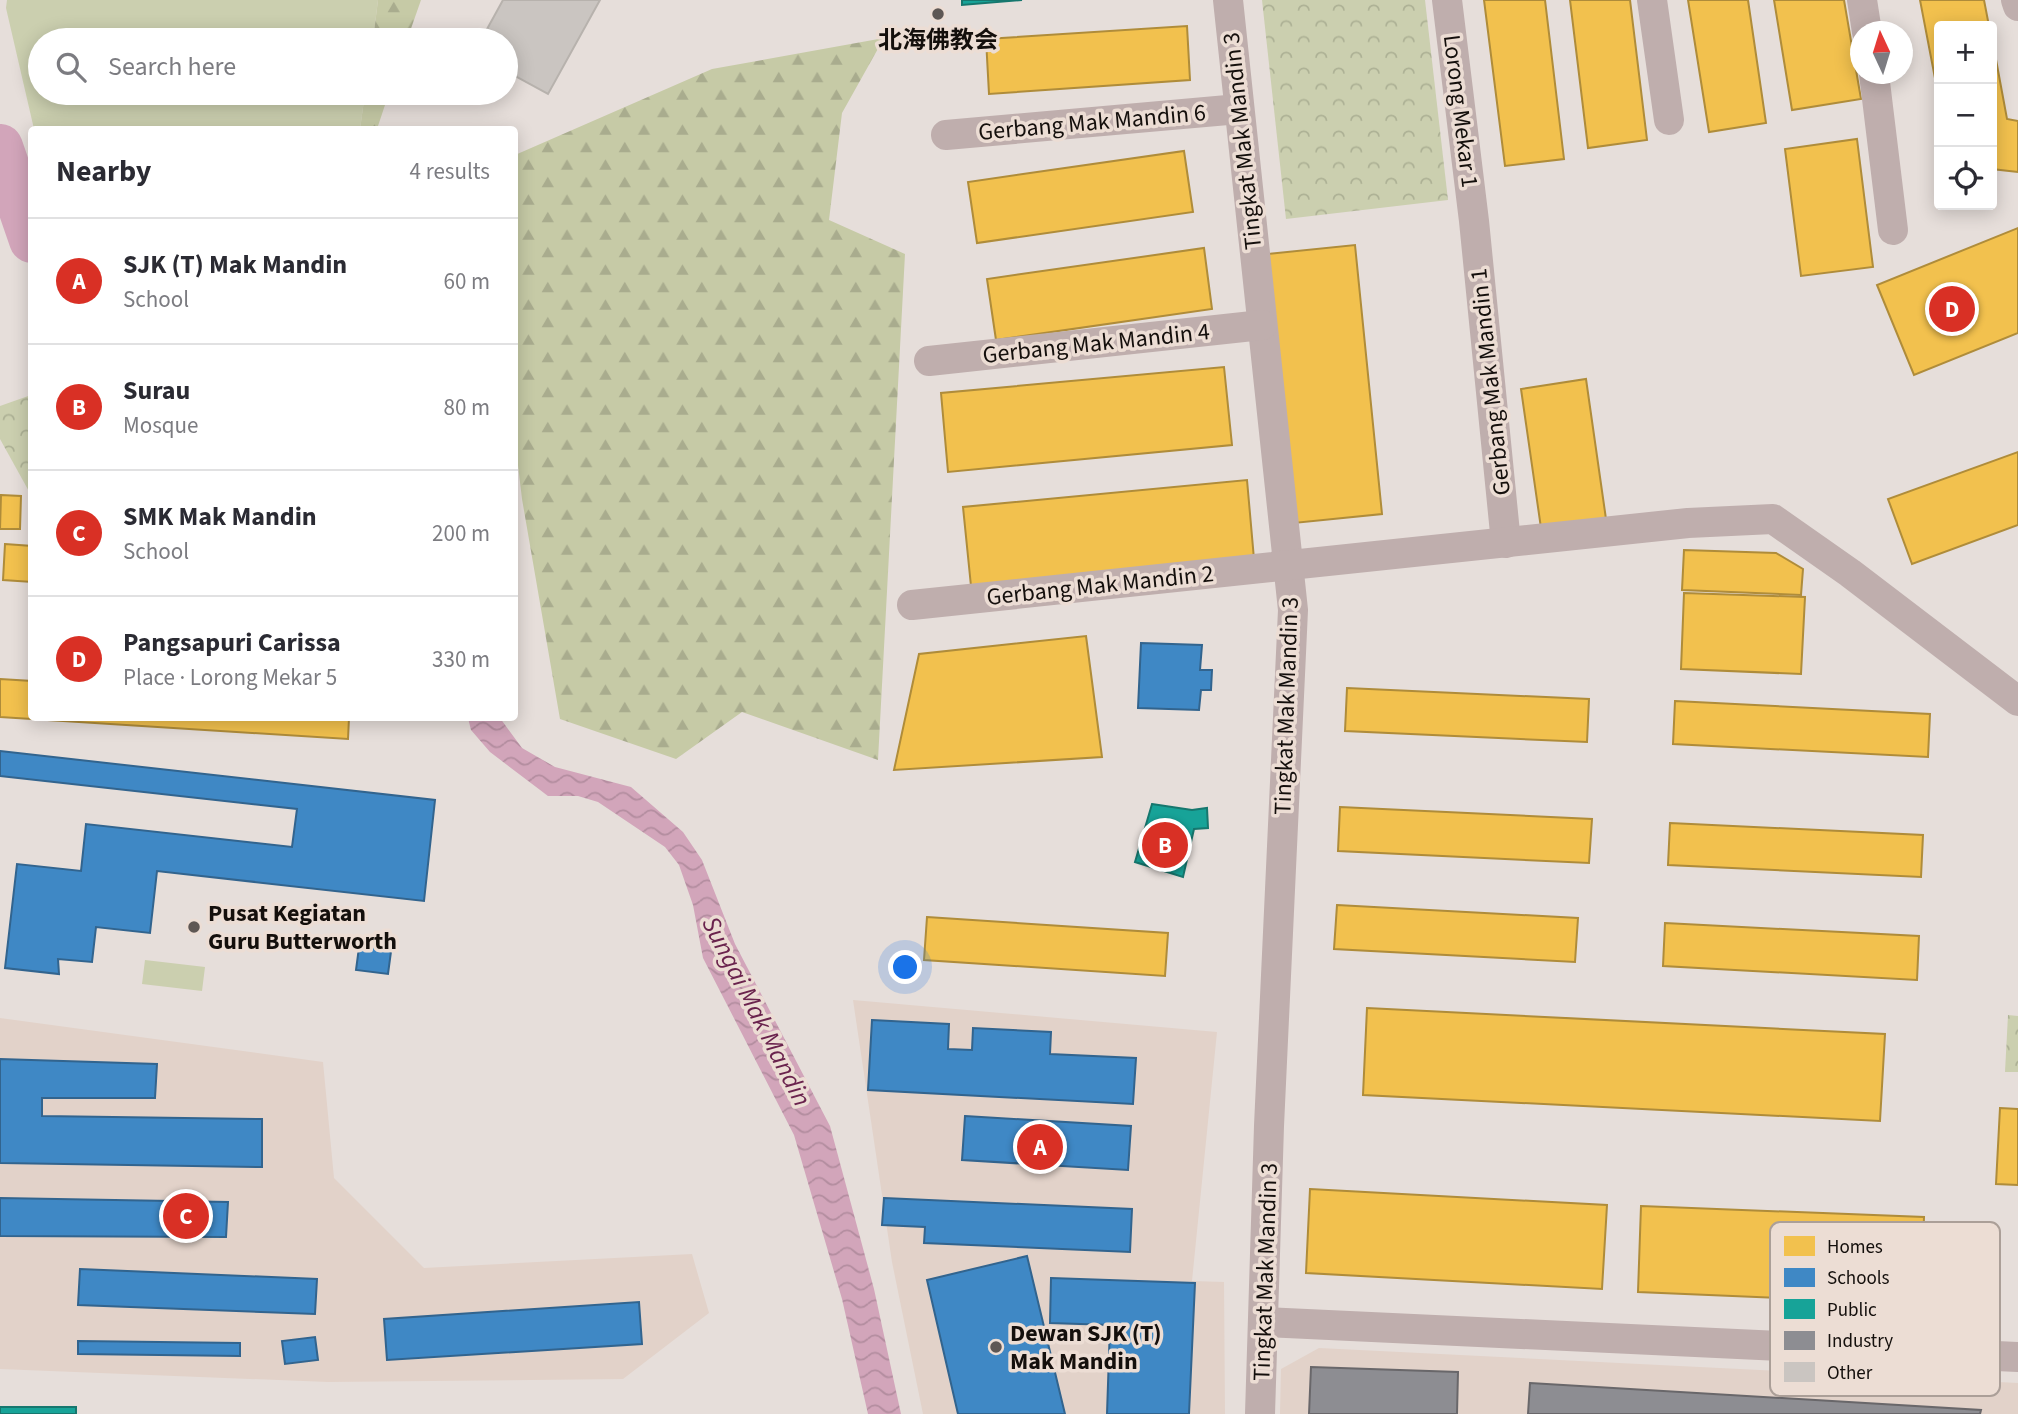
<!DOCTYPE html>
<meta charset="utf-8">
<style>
body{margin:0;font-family:"Source Sans 3","Noto Sans SC",sans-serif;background:#f2f2f3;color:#2b2b33}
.controls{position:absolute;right:21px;top:21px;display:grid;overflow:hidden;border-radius:7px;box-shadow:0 4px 18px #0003}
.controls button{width:63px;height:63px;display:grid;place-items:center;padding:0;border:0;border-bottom:2px solid #e1e1e2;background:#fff;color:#2b2b33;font:35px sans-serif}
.compass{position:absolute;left:1850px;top:21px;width:63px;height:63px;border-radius:50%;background:#fff;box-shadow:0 4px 18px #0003;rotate:356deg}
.you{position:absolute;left:906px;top:968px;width:24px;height:24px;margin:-18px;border:5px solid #fff;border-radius:50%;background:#1a73e8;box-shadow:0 0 0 10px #1a73e833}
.badge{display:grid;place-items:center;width:46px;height:46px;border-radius:50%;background:#d93025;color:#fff;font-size:23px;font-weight:700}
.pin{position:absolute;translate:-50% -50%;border:4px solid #fff;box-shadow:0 2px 7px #0006}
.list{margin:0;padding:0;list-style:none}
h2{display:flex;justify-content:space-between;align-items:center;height:91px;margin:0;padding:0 28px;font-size:30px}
h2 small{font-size:23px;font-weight:400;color:#7c7c81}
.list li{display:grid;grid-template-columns:46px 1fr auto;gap:21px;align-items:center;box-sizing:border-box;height:126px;padding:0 28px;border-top:2px solid #e1e1e2}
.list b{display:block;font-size:26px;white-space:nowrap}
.list p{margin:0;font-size:23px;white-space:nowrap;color:#7c7c81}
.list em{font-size:23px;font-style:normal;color:#7c7c81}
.icon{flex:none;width:38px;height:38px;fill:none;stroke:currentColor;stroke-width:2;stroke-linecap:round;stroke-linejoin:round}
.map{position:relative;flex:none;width:2018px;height:1414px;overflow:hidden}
.search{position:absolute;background:#fff;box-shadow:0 4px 18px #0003;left:28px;top:28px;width:490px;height:77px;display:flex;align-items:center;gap:18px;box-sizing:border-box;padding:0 24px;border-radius:38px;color:#7c7c81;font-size:26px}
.panel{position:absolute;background:#fff;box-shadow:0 4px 18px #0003;left:28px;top:126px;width:490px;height:595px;border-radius:7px}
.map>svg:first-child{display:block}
.built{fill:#e2d2c9}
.grass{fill:#cbcfaf}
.forest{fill:url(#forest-firs)}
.park{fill:url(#park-crowns)}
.water{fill:url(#water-waves)}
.homes{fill:#f2c14e;stroke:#af8c3a;stroke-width:2}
.schools{fill:#3f88c5;stroke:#32648e;stroke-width:2}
.public{fill:#17a398;stroke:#16776e;stroke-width:2}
.industry{fill:#8d8d92;stroke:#69676a;stroke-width:2}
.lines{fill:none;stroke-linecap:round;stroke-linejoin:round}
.river{stroke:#d2a5ba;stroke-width:46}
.building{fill:#cac5c1;stroke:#b7b2ad;stroke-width:2}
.minor{stroke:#bfaead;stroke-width:30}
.poi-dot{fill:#5e5754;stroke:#ecddd4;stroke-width:2.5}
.labels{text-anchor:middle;stroke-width:7;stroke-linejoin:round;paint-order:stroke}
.poi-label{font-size:24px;font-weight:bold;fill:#140f0c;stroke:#ecddd4;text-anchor:start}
.street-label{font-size:24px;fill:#140f0c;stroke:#ecddd4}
.water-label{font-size:26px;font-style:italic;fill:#6a234d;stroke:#ecddd4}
.key{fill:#ecddd4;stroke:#ab9f98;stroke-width:2}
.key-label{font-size:19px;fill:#140f0c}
</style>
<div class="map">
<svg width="2018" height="1414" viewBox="0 0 2018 1414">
<defs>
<pattern id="forest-firs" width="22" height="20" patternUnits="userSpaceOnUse" patternTransform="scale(1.75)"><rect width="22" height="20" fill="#c6caa6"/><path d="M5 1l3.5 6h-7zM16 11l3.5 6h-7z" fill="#a9ac8e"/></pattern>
<pattern id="park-crowns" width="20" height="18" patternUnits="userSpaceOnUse" patternTransform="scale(1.75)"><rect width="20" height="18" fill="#cbcfaf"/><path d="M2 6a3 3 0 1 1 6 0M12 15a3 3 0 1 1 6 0" fill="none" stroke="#adb195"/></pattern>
<pattern id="water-waves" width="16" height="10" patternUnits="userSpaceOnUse" patternTransform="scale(1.75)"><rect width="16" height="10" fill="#d2a5ba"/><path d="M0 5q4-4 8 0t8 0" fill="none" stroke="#b38d9f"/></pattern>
</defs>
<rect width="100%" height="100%" fill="#e6deda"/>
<g class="built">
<polygon points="853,1000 1217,1032 1192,1281 1224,1282 1225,1414 923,1414 892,1262"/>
<polygon points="0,1018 323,1062 334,1178 424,1268 692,1254 709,1313 623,1379 328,1382 0,1369"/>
<polygon points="1319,1348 2018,1383 2018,1414 1280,1414 1281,1369"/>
</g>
<g class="grass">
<polygon points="7,0 378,0 373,40 40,40 40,93 365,93 360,129 34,129 6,8"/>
<polygon points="145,960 205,967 202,991 142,984"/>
</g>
<g class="forest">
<polygon points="378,0 421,0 407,40 373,40"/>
<polygon points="884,38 842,113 829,220 905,254 878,760 742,712 676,759 560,719 522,499 515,440 515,155 712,69"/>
<polygon points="365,93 389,93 377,129 360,129"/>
</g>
<g class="park">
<polygon points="1262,0 1425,0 1448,200 1286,219"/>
<polygon points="31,395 32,395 31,495 0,439 0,406"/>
<polygon points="2008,1015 2018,1016 2018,1072 2005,1072"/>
</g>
<polygon class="water" points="468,718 500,718 522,748 555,767 631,787 683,832 702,860 735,944 830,1126 874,1289 901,1414 868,1414 842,1299 794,1135 703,958 693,905 679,865 665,847 598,802 578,796 548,796 490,752 471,730"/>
<g class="homes">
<polygon points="1484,0 1545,0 1564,159 1505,166"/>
<polygon points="1570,0 1630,0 1647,140 1588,148"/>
<polygon points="1688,0 1748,0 1766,123 1709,132"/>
<polygon points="1774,0 1844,0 1861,99 1792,110"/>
<polygon points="1920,0 1984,0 1989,26 1939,26 1939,99"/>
<polygon points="1187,26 1190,80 989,94 986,39"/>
<polygon points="1992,38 2007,119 2018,121 2018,172 1992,169"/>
<polygon points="1857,139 1873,267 1801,276 1785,149"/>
<polygon points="1184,151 1193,212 977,243 968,182"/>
<polygon points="2018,228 2018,333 1914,375 1877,285"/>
<polygon points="1355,245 1382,514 1294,523 1268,254"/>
<polygon points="1204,248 1212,309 996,340 987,279"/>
<polygon points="1224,367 1232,445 948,472 941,393"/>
<polygon points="1586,379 1606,519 1541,528 1521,389"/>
<polygon points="2018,452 2018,525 1912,564 1888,499"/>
<polygon points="1247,480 1254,559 971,586 963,507"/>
<polygon points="1,495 21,496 20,529 0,529"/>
<polygon points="5,544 32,546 32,582 3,580"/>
<polygon points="1684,550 1776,553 1803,569 1801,595 1682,590"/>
<polygon points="1684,593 1805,597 1801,674 1681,669"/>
<polygon points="1086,636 1102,757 894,770 919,654"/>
<polygon points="0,679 32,681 32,718 349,718 348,739 0,717"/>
<polygon points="1347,688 1589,699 1587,742 1345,731"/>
<polygon points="1675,701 1930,714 1928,757 1673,744"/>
<polygon points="1340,807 1592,819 1589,863 1338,851"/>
<polygon points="1670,823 1923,835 1921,877 1668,865"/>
<polygon points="1337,905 1578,918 1575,962 1334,949"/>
<polygon points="927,917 1168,933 1165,976 924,960"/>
<polygon points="1665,923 1919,936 1917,980 1663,966"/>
<polygon points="1367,1008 1885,1034 1880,1121 1363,1095"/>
<polygon points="2000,1108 2018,1109 2018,1185 1996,1184"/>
<polygon points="1310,1189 1607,1205 1602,1289 1306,1273"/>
<polygon points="1641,1206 1924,1217 1921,1304 1638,1292"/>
</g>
<g class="schools">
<polygon points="1141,643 1202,645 1200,670 1212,670 1211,690 1201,690 1199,710 1138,708"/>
<polygon points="0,751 435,800 424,901 157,871 150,933 96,927 92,962 58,959 59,974 5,968 17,864 81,871 86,824 292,847 297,809 0,776"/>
<polygon points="360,940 392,944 388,974 356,970"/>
<polygon points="872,1020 949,1024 948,1049 972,1050 973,1028 1051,1032 1050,1054 1136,1058 1133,1104 868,1090"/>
<polygon points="0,1059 157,1064 155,1098 42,1098 42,1116 262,1119 262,1167 0,1163"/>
<polygon points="965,1116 1131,1126 1128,1170 962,1160"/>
<polygon points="0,1198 228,1202 226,1237 0,1236"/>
<polygon points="884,1198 1132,1209 1130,1252 924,1243 925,1227 882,1225"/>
<polygon points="1027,1256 1065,1414 958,1414 927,1280"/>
<polygon points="80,1269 317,1279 315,1314 78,1305"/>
<polygon points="1051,1278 1195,1283 1189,1414 1107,1414 1110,1325 1050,1323"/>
<polygon points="639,1302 642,1344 387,1360 384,1319"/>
<polygon points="315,1337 318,1360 285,1364 282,1341"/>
<polygon points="78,1341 240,1343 240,1356 78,1354"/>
</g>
<g class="public">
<polygon points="962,0 1022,0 962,5"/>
<polygon points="1152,804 1192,810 1207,808 1208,828 1194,829 1183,877 1135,862"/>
<rect x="0" y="1407" width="76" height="7"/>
</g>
<g class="industry">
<polygon points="1311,1367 1458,1372 1457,1414 1309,1414"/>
<polygon points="1530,1383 1981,1410 1980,1414 1528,1414"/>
</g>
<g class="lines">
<polyline class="river" points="0,147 32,240"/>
</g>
<polygon class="building" points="503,0 600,0 548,94 506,71 506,40 481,40"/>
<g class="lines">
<g class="minor">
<polyline points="1228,0 1293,610 1269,1126 1260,1414"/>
<polyline points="1447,0 1474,221 1506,543"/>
<polyline points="1652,0 1669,120"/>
<polyline points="1862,0 1867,32"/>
<polyline points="2016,0 2018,6"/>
<polyline points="1874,74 1893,230"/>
<polyline points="946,135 1239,109"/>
<polyline points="929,361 1262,325"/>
<polyline points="912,605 1688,523 1773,519 1850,573 2018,701"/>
<polyline points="1264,1322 2018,1357"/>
</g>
</g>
<g class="poi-dot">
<circle cx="938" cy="14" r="7"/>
<circle cx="194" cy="927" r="7"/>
<circle cx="996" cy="1347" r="7"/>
</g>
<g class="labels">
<g class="poi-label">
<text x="938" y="48" text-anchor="middle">北海佛教会</text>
<text x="208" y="921">Pusat Kegiatan<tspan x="208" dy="28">Guru Butterworth</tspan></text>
<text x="1010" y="1341">Dewan SJK (T)<tspan x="1010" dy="28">Mak Mandin</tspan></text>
</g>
<g class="street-label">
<text transform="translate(1461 111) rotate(83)" y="8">Lorong Mekar 1</text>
<text transform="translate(1092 122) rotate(-5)" y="8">Gerbang Mak Mandin 6</text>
<text transform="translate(1242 141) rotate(-96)" y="8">Tingkat Mak Mandin 3</text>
<text transform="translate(1096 343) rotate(-6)" y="8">Gerbang Mak Mandin 4</text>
<text transform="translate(1490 382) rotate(-96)" y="8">Gerbang Mak Mandin 1</text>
<text transform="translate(1100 585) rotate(-6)" y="8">Gerbang Mak Mandin 2</text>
<text transform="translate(1286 706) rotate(-88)" y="8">Tingkat Mak Mandin 3</text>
<text transform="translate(1265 1272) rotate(-88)" y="8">Tingkat Mak Mandin 3</text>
</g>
<g class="water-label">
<text transform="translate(757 1011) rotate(63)" y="9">Sungai Mak Mandin</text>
</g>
</g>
<rect x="1770" y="1222" width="230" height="174" rx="10" class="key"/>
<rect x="1784" y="1236" width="31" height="20" fill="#f2c14e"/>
<rect x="1784" y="1268" width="31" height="19" fill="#3f88c5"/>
<rect x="1784" y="1299" width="31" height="20" fill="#17a398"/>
<rect x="1784" y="1331" width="31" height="19" fill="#8d8d92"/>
<rect x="1784" y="1362" width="31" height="20" fill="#cac5c1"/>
<g class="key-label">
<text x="1827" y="1253">Homes</text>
<text x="1827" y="1284">Schools</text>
<text x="1827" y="1316">Public</text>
<text x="1827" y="1347">Industry</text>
<text x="1827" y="1379">Other</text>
</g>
</svg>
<div class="controls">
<button>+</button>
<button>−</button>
<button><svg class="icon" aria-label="locate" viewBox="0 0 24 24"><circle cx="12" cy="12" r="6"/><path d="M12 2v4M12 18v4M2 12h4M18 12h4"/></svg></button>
</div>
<svg class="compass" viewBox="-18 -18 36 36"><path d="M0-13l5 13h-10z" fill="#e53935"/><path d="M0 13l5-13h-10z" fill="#7c7c81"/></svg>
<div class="you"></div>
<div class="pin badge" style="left:1040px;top:1147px">A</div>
<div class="pin badge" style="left:1165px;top:845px">B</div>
<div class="pin badge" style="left:186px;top:1216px">C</div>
<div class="pin badge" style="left:1952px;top:309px">D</div>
<div class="search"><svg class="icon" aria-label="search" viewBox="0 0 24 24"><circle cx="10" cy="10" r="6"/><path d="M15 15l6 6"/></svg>Search here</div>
<section class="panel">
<h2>Nearby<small>4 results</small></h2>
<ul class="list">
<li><span class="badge">A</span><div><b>SJK (T) Mak Mandin</b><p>School</p></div><em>60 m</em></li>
<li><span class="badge">B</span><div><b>Surau</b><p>Mosque</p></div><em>80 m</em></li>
<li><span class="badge">C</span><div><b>SMK Mak Mandin</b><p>School</p></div><em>200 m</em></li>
<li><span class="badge">D</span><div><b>Pangsapuri Carissa</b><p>Place · Lorong Mekar 5</p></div><em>330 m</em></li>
</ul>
</section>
</div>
